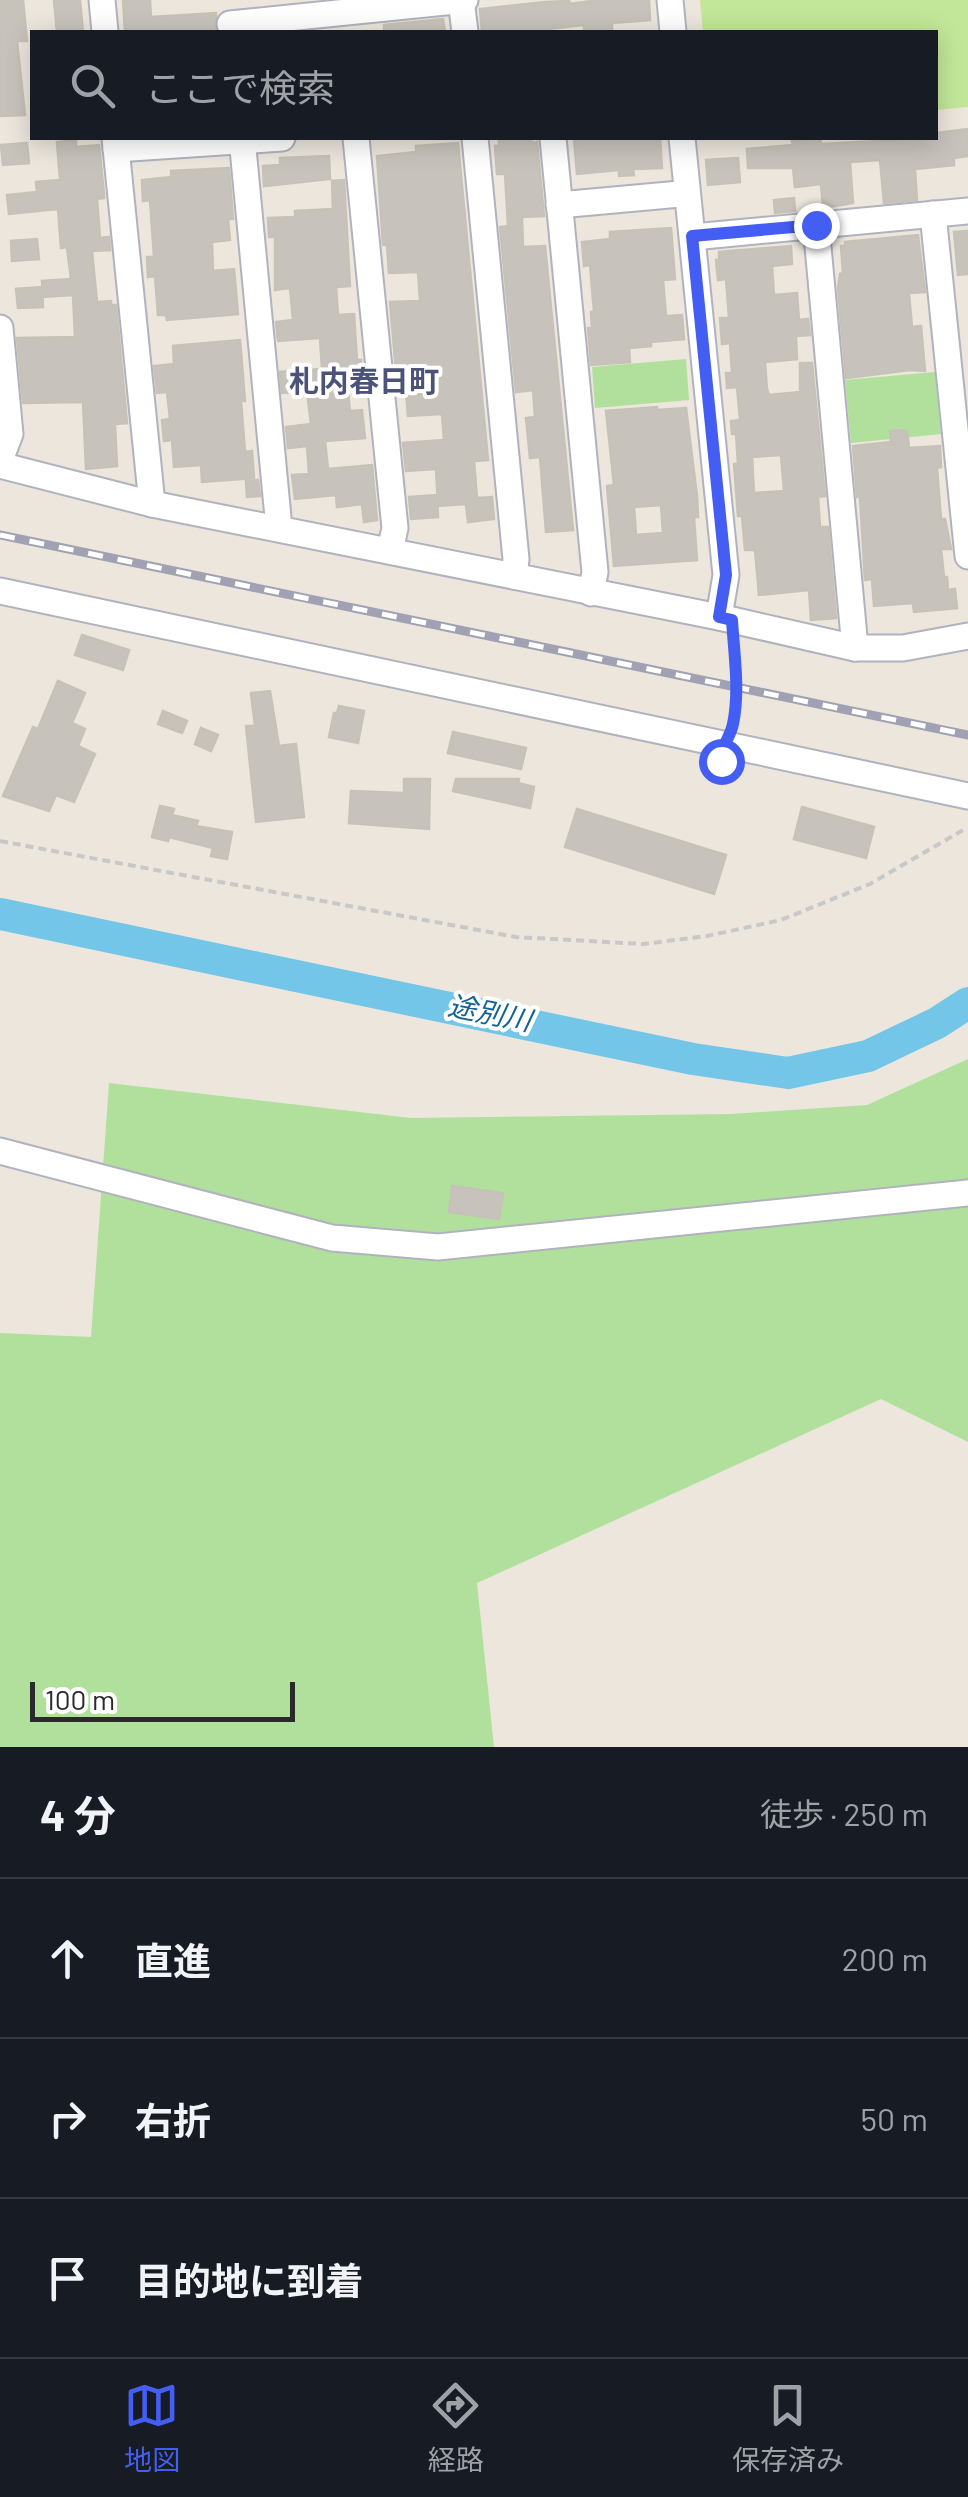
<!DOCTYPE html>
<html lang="ja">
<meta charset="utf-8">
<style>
body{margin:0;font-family:Barlow,"Noto Sans JP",sans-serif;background:#20242c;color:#f1f3f6}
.scale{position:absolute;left:30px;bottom:25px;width:265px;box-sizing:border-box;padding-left:10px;border:5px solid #2a2a2a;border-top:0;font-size:28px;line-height:35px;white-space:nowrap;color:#2a2a2a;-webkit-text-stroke:8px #fff;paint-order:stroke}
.stop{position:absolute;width:30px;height:30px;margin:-22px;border:8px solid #445df2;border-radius:50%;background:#fff}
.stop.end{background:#445df2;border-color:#fff;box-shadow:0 2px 10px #0008}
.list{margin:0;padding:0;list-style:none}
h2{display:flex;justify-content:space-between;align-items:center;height:130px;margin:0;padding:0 40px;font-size:42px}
h2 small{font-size:32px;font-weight:400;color:#9ea1a6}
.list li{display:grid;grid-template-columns:65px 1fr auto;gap:30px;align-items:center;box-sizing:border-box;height:160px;padding:0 40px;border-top:2px solid #363941}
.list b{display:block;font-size:38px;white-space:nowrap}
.list em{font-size:32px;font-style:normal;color:#9ea1a6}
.icon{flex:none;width:55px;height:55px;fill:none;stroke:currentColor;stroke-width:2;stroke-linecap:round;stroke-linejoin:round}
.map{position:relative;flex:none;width:968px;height:1747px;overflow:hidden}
.search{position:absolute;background:#171b24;box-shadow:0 5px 25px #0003;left:30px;right:30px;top:30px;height:110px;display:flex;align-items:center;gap:25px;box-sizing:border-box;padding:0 35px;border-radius:0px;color:#9ea1a6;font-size:38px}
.sheet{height:610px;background:#171b24}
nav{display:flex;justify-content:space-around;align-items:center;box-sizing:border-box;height:140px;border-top:2px solid #363941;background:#171b24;font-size:28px;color:#9ea1a6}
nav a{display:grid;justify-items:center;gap:5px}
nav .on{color:#445df2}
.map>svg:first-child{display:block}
.green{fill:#b0e09c}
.pitch{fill:#c2e798}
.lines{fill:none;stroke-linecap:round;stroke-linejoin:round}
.river{stroke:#74c6e9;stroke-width:32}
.building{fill:#c7c3bc;stroke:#c7c2b7;stroke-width:2.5;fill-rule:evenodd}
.minor-casing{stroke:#b0b3bd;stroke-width:29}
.path{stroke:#c8c8c8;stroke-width:4;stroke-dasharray:8 5;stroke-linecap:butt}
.minor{stroke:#fff;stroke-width:25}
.rail-casing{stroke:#a0a2b4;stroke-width:9}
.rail{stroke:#fff;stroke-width:5;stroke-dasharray:15;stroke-linecap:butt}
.route{stroke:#445df2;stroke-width:12}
.labels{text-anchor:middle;stroke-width:8;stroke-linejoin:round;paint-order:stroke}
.water-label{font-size:28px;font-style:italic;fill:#136395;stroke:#fff}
.quarter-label{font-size:30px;font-weight:bold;fill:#4c5379;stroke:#fff}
</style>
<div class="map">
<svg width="968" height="1747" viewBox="0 0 968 1747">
<rect width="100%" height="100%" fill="#ece6dd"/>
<g class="green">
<polygon points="686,359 689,400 595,408 592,367"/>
<polygon points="935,372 941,434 851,443 845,380"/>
<polygon points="968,1059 968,1442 881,1399 477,1583 494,1747 0,1747 0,1333 91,1337 109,1083 411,1118 731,1114 867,1105"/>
</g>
<polygon class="pitch" points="700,0 968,0 968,107 936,110 936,32 703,32"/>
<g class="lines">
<polyline class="river" points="0,914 693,1059 788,1073 868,1056 937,1023 968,1003"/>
</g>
<g class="building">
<polygon points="0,0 23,0 27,41 17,41 25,115 0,116"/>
<polygon points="54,0 80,0 83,32 57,32"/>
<polygon points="123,0 150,0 151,17 216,13 216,32 125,32"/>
<polygon points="598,0 649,0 650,20 612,23 612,32 584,32 584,25 547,29 548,32 482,32 480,9 545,2 569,1 570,4"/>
<polygon points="443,19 445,32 384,32 384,25"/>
<polygon points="968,129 968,156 954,158 954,165 915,169 917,200 884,203 880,160 850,162 853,203 823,208 821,184 795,187 793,168 748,168 747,149 793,145 792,141 820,138 821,144 936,138 936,133"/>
<polygon points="532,138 532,143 537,142 544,216 522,217 523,247 545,246 573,530 546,532 540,457 530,458 526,418 535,417 533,390 516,392 500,227 508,226 505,174 497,174 495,146 499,146 499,139"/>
<polygon points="574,138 660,138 662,168 633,169 634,175 619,176 619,170 577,174"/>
<polygon points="76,140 76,147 99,145 104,194 104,198 97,199 100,238 109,237 110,250 92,251 97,302 111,301 111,305 116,305 127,423 115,424 117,466 86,469 83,402 23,403 17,338 75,337 73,295 43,297 42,281 71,279 67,247 61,248 58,209 9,214 7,195 37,192 36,182 60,180 57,142"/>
<polygon points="27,143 29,163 3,165 1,145"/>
<polygon points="458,143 488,460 474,461 477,498 492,497 494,519 468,522 466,504 438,506 436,469 406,471 403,443 444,440 442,414 408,416 406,393 398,394 390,302 420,301 418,272 389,273 387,245 383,245 377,156 416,152 416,146"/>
<polygon points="329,156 330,179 264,186 263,166 280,165 280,158"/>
<polygon points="738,158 740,182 708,185 706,160"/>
<polygon points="229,168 233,219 228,219 230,240 212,242 213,271 234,269 238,314 167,320 166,315 158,315 155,276 148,277 147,257 154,257 150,200 143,201 142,180 171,177 171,171"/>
<polygon points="344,180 350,286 336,287 338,315 354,314 357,360 361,360 363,376 358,377 358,382 347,383 350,411 362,410 365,438 325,441 328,469 372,465 377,520 364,522 362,504 337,507 336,495 295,499 292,475 309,474 307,446 288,448 286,427 311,424 307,391 282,393 280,372 322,369 320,338 278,341 276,322 293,320 290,288 275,290 275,237 269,237 268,218 295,217 295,211 333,209 332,181"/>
<polygon points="794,198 795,211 775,213 774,200"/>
<polygon points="671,228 675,279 663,280 666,316 682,315 684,339 651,342 651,346 629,348 630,362 591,365 588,328 592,328 591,312 594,312 590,265 584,266 582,242 610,239 610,232"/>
<polygon points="968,231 968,274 958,275 954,232"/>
<polygon points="918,235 925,292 909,293 912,327 921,326 925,371 910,370 846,378 838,288 840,274 843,273 841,246 845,246 845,242"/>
<polygon points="37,239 39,259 12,261 11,241"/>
<path d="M791,246L792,264L772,266L774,295L797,293L799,320L808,319L810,335L796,336L797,359L765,362L767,389L769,395L800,392V363H812L825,496L818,497L820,527H828L836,618L811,620L809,590L759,595L755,550H745L742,516H738L734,464H738L736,434H732L731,421L740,420L737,387L727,388L726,373H732L730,343L722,344L720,318H729L726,279L718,280L716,260H719V252ZM781,455L784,491L754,493L752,457Z"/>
<polygon points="42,287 43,307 18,308 16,289"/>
<polygon points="240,340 245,401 241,401 245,452 252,451 254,478 202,482 201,465 174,467 172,440 164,441 162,420 170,419 167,392 157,393 154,366 174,364 173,346"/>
<path d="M657,407V410L686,408L697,496L698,517H694L697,560L614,566L607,486L614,485L606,411ZM661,505L663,533L636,535L634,507Z"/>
<polygon points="907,430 909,448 940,446 941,467 937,468 941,519 945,519 951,549 941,549 944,577 947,577 948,590 955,589 957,608 914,612 913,603 874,606 872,579 865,580 860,497 857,497 853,446 891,442 890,431"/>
<polygon points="258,480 260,496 247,497 246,481"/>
<polygon points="437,495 438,517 411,519 409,497"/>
<polygon points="82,635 129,650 123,670 75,655"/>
<polygon points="58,681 85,693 72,723 85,729 78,746 95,754 74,802 56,795 49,811 3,796 33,727 38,729"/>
<polygon points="270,691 279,746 296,744 304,817 256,822 246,726 255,726 251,693"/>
<polygon points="339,706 364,711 358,743 329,737 334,713 337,713"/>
<polygon points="163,711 187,721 182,733 158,724"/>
<polygon points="201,728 218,735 211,751 195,744"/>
<polygon points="453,732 526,748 521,769 448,753"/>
<polygon points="404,779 430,779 429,829 349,823 351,791 404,793"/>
<polygon points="456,779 519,779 518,783 534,787 530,808 453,791"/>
<polygon points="160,806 174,809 172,815 198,821 196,826 232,832 227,859 211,856 213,848 169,837 168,841 152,837"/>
<polygon points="802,807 874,827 866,858 794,839"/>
<polygon points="577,809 726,855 714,894 565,847"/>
<polygon points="452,1186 503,1193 499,1219 449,1212"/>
</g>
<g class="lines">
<defs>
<g id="minor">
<polyline points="102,0 105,32"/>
<polyline points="461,0 465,32"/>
<polyline points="670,0 673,32"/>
<polyline points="230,24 465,0"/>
<polyline points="115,138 152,504"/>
<polyline points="242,138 279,528"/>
<polyline points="356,138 395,528 390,551"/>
<polyline points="475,138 516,559 514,576"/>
<polyline points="553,138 595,572 591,593"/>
<polyline points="682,138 726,575 719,617"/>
<polyline points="116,149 282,138"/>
<polyline points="559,205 680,194"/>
<polyline points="933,214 968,556"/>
<polyline points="816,225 855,648"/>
<polyline points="693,237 968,211"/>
<polyline points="0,328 10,434 0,460"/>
<polyline points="0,465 152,504 719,617 855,648 903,648 968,636"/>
<polyline points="0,591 968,796"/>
<polyline points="0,1151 332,1238 438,1247 968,1193"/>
</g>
</defs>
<use href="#minor" class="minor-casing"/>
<g class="path">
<polyline points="733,725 737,687 733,640"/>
<polyline points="0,841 516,937 643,944 707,936 781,920 870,884 963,830"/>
</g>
<use href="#minor" class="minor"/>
<defs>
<polyline id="rail" points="0,535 968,735"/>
</defs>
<use href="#rail" class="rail-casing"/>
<use href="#rail" class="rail"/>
</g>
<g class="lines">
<path class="route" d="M721,761C722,744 730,738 733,724C740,690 734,654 732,620L719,617L726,575L692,236L816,225"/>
</g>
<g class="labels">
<g class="water-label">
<text transform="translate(490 1013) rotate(11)" y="10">途別川</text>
</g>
<g class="quarter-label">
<text x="364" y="392">札内春日町</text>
</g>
</g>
</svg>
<div class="scale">100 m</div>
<div class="stop" style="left:721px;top:761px"></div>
<div class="stop end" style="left:816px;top:225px"></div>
<div class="search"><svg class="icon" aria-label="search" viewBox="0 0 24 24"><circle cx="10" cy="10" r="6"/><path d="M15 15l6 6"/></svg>ここで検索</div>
</div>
<section class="sheet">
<h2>4 分<small>徒歩 · 250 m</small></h2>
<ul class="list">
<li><svg class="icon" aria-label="ahead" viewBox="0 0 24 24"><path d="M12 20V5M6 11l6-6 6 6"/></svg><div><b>直進</b></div><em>200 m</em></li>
<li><svg class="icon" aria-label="right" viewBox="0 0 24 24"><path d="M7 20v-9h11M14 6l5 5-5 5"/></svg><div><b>右折</b></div><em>50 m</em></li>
<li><svg class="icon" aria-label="arrive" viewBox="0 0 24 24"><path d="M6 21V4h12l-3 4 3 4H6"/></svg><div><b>目的地に到着</b></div></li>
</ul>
</section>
<nav>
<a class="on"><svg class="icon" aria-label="map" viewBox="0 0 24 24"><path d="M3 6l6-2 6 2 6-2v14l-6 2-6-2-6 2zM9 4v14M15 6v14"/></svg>地図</a>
<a><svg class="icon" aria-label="directions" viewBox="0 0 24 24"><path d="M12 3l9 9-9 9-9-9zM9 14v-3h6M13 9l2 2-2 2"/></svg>経路</a>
<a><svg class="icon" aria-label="saved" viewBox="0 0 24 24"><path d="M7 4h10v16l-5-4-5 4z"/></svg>保存済み</a>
</nav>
